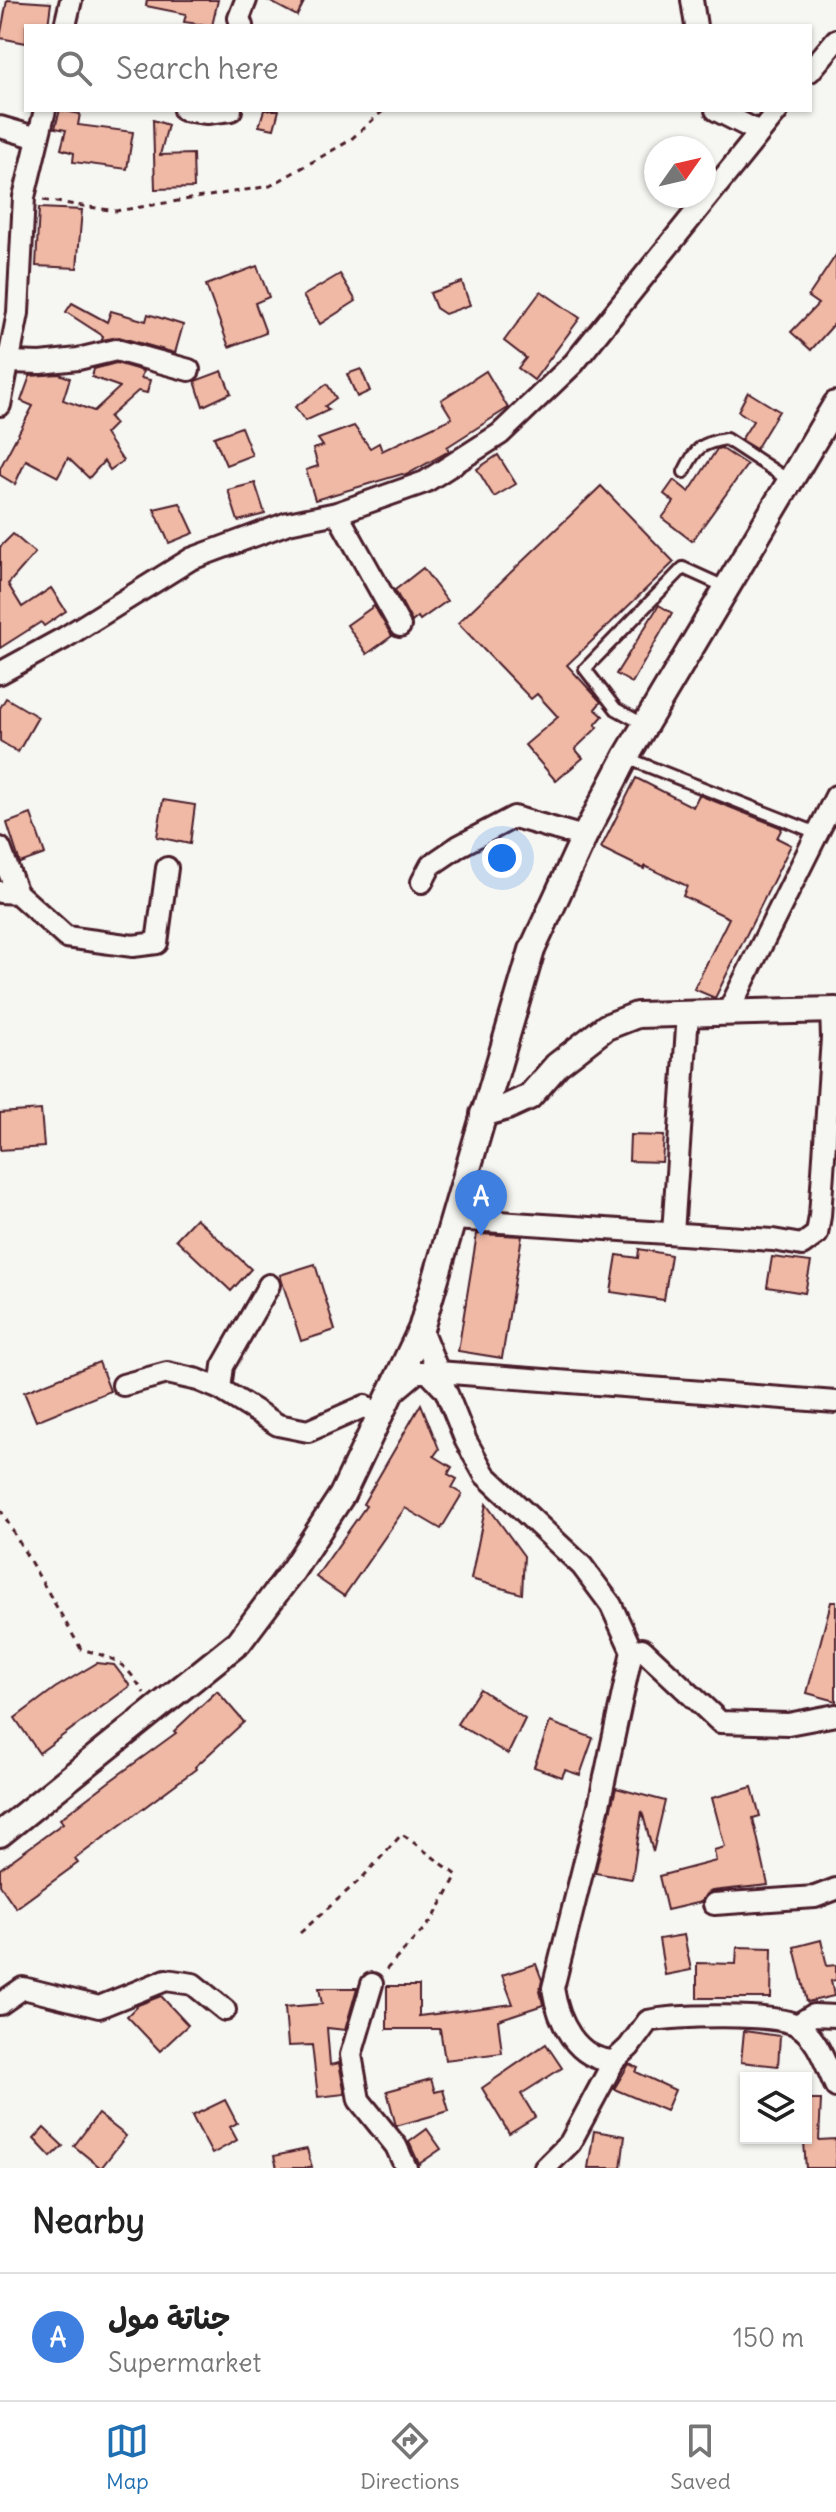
<!DOCTYPE html>
<meta charset="utf-8">
<style>
body{margin:0;font-family:Delius,"Playpen Sans Arabic",sans-serif;background:#f6f6f6;color:#222}
.controls{position:absolute;right:24px;bottom:24px;display:grid;overflow:hidden;border-radius:0px;box-shadow:0 2px 6px #0004}
.controls button{width:72px;height:72px;display:grid;place-items:center;padding:0;border:0;border-bottom:2px solid #e0e0e0;background:#fff;color:#222;font:40px sans-serif}
.compass{position:absolute;left:644px;top:136px;width:72px;height:72px;border-radius:50%;background:#fff;box-shadow:0 2px 6px #0004;rotate:56deg}
.you{position:absolute;left:502px;top:858px;width:28px;height:28px;margin:-20px;border:6px solid #fff;border-radius:50%;background:#1a73e8;box-shadow:0 0 0 12px #1a73e833}
.badge{display:grid;place-items:center;width:52px;height:52px;border-radius:50%;background:#1f6fb2;color:#fff;font-size:26px;font-weight:700}
.pin{position:absolute;translate:-50% -66px;filter:drop-shadow(0 2px 4px #0008)}
.pin::after{content:'';position:absolute;top:42px;width:28px;height:24px;background:inherit;clip-path:polygon(0 0,100% 0,50% 100%)}
.list{margin:0;padding:0;list-style:none}
h2{display:flex;justify-content:space-between;align-items:center;height:104px;margin:0;padding:0 32px;font-size:34px}
h2 small{font-size:26px;font-weight:400;color:#767676}
.list li{display:grid;grid-template-columns:52px 1fr auto;gap:24px;align-items:center;box-sizing:border-box;height:128px;padding:0 32px;border-top:2px solid #e0e0e0}
.list b{display:block;font-size:30px;white-space:nowrap}
.list p{margin:0;font-size:26px;white-space:nowrap;color:#767676}
.list em{font-size:26px;font-style:normal;color:#767676}
.icon{flex:none;width:44px;height:44px;fill:none;stroke:currentColor;stroke-width:2;stroke-linecap:round;stroke-linejoin:round}
.map{position:relative;flex:none;width:836px;height:2168px;overflow:hidden}
.search{position:absolute;background:#fff;box-shadow:0 2px 6px #0004;left:24px;right:24px;top:24px;height:88px;display:flex;align-items:center;gap:20px;box-sizing:border-box;padding:0 28px;border-radius:0px;color:#767676;font-size:30px}
.sheet{height:232px;background:#fff}
nav{display:flex;justify-content:space-around;align-items:center;box-sizing:border-box;height:112px;border-top:2px solid #e0e0e0;background:#fff;font-size:22px;color:#767676}
nav a{display:grid;justify-items:center;gap:4px}
nav .on{color:#1f6fb2}
.map>svg:first-child{display:block}
.building{fill:#f0b9a5;stroke:#4a1f2b;stroke-width:2}
.lines{fill:none;stroke-linecap:round;stroke-linejoin:round}
.service-casing{stroke:#4a1f2b;stroke-width:16}
.minor-casing{stroke:#4a1f2b;stroke-width:26}
.tertiary-casing{stroke:#4a1f2b;stroke-width:30}
.path{stroke:#4a1f2b;stroke-width:3;stroke-dasharray:6 6;stroke-linecap:butt}
.service{stroke:#f6f6f2;stroke-width:10}
.minor{stroke:#f6f6f2;stroke-width:20}
.tertiary{stroke:#f6f6f2;stroke-width:24}
</style>
<div class="map">
<svg width="836" height="2168" viewBox="0 0 836 2168">
<rect width="100%" height="100%" fill="#f6f6f2"/>
<filter id="ink" filterUnits="userSpaceOnUse"><feTurbulence type="fractalNoise" baseFrequency=".0125" numOctaves="2"/><feDisplacementMap in="SourceGraphic" scale="16" xChannelSelector="R" yChannelSelector="G"/><feConvolveMatrix kernelMatrix="1 2 1 2 8 2 1 2 1" color-interpolation-filters="sRGB"/></filter>
<g filter="url(#ink)">
<g class="building">
<polygon points="7,0 51,3 48,26 26,26 26,43 0,38"/>
<polygon points="147,0 218,0 212,26 184,22 186,14 146,6"/>
<polygon points="267,0 305,0 297,16"/>
<polygon points="60,110 80,114 78,125 133,132 127,169 73,162 74,153 61,149 66,130 55,128"/>
<polygon points="264,110 279,110 274,129 259,126"/>
<polygon points="153,120 168,125 160,155 193,154 194,188 155,189"/>
<polygon points="39,208 82,210 77,268 36,266"/>
<polygon points="836,255 836,322 811,350 791,332 818,304 808,297"/>
<polygon points="257,266 269,297 255,303 266,333 229,347 206,285"/>
<polygon points="340,274 356,301 320,324 303,296"/>
<polygon points="462,282 470,305 445,314 436,308 430,293"/>
<polygon points="541,291 580,318 534,380 518,368 526,358 504,341"/>
<polygon points="72,303 107,322 111,311 146,321 148,314 183,325 175,353 119,337 102,340 103,336 66,312"/>
<polygon points="116,363 143,371 141,378 150,380 147,393 138,391 109,417 115,424 105,434 123,461 110,470 104,461 89,478 68,458 58,477 26,460 15,484 0,475 0,468 33,406 21,401 30,376 59,374 70,378 63,400 94,411 120,387 92,377 94,369"/>
<polygon points="361,369 370,391 357,397 347,374"/>
<polygon points="222,371 231,393 203,406 195,381"/>
<polygon points="486,371 508,408 447,447 449,451 406,475 402,474 315,500 306,470 318,466 313,449 323,446 318,439 354,426 370,448 379,443 382,451 452,418 441,400"/>
<polygon points="327,384 336,398 325,406 329,410 305,421 295,407"/>
<polygon points="748,392 779,411 756,449 741,440 753,421 738,411"/>
<polygon points="241,427 252,455 226,465 214,437"/>
<polygon points="721,448 747,465 692,541 662,518 674,502 664,494 674,480 689,492 717,449"/>
<polygon points="498,455 516,484 494,497 477,469"/>
<polygon points="255,483 265,514 238,521 228,490"/>
<polygon points="601,486 674,562 567,665 601,702 595,709 603,716 595,725 598,727 575,749 583,758 556,781 525,745 558,717 537,694 531,699 458,623"/>
<polygon points="180,503 194,533 169,543 154,509"/>
<polygon points="13,534 35,553 8,584 22,607 51,588 66,611 44,626 41,622 0,648 0,547"/>
<polygon points="423,568 447,601 420,620 418,617 412,622 395,590"/>
<polygon points="659,605 672,613 632,683 616,674"/>
<polygon points="374,606 392,636 367,654 347,625"/>
<polygon points="6,698 38,717 18,752 0,741 0,708"/>
<polygon points="636,778 693,807 699,795 782,828 777,838 791,845 715,998 694,989 729,918 683,896 687,886 645,866 644,869 601,848"/>
<polygon points="163,800 195,805 190,844 157,837"/>
<polygon points="31,814 45,854 20,863 7,823"/>
<polygon points="41,1110 44,1147 0,1150 0,1113"/>
<polygon points="630,1135 664,1136 662,1162 629,1161"/>
<polygon points="196,1218 251,1269 231,1291 176,1239"/>
<polygon points="477,1234 522,1236 502,1358 458,1351"/>
<polygon points="639,1249 671,1255 664,1300 611,1292 617,1255 638,1258"/>
<polygon points="772,1257 811,1262 805,1293 767,1287"/>
<polygon points="315,1264 335,1330 301,1341 280,1275"/>
<polygon points="99,1362 110,1391 36,1421 24,1392"/>
<polygon points="421,1404 439,1449 434,1456 452,1467 448,1474 457,1479 452,1488 462,1494 441,1529 405,1508 344,1596 316,1577 366,1506 363,1504"/>
<polygon points="486,1504 524,1556 522,1594 471,1579"/>
<polygon points="831,1602 836,1602 836,1701 807,1693"/>
<polygon points="97,1663 114,1665 130,1686 39,1753 15,1718 55,1688"/>
<polygon points="480,1689 525,1719 508,1754 457,1724"/>
<polygon points="217,1691 244,1722 195,1767 196,1769 75,1859 78,1863 16,1908 0,1885 0,1869 63,1823 60,1819 110,1781 176,1733 174,1731"/>
<polygon points="550,1722 593,1738 580,1775 565,1770 562,1777 534,1767"/>
<polygon points="752,1787 760,1816 753,1818 768,1885 712,1891 706,1894 701,1902 667,1910 659,1876 716,1861 714,1850 725,1847 712,1798"/>
<polygon points="616,1788 665,1801 653,1852 642,1811 632,1879 595,1873"/>
<polygon points="684,1935 691,1970 665,1975 659,1939"/>
<polygon points="821,1940 827,1966 836,1965 836,1980 831,1981 834,1996 807,2002 794,1947"/>
<polygon points="737,1947 772,1948 771,1998 697,1998 697,1963 736,1964"/>
<polygon points="536,1964 542,1980 540,1990 543,2005 498,2020 502,2053 445,2060 440,2029 387,2029 387,1986 419,1986 419,2016 513,2004 502,1975"/>
<polygon points="319,1988 357,1988 345,2030 327,2028 330,2065 339,2063 345,2094 318,2097 312,2045 288,2046 285,2007 322,2004"/>
<polygon points="161,1996 188,2025 160,2051 127,2016 138,2005"/>
<polygon points="744,2031 780,2036 778,2066 741,2062"/>
<polygon points="546,2044 562,2068 521,2094 535,2117 509,2133 482,2088"/>
<polygon points="629,2064 638,2068 636,2072 675,2090 666,2111 614,2089"/>
<polygon points="431,2079 435,2092 443,2090 449,2111 396,2126 387,2091"/>
<polygon points="225,2100 237,2123 230,2127 237,2140 212,2154 192,2116"/>
<polygon points="806,2100 821,2100 819,2140 836,2139 836,2168 806,2168 804,2142 806,2142"/>
<polygon points="98,2114 126,2136 101,2168 74,2146"/>
<polygon points="44,2128 63,2146 51,2157 34,2139"/>
<polygon points="427,2129 441,2149 419,2164 409,2142"/>
<polygon points="594,2131 625,2136 621,2168 588,2168"/>
<polygon points="307,2149 312,2168 277,2168 274,2156"/>
</g>
<g class="lines">
<defs>
<g id="service">
<path d="M684,472C695,449 700,443 726,439L790,481"/>
<polyline points="645,725 616,709 585,669 683,568 725,587"/>
<polyline points="627,758 817,833"/>
</g>
<g id="minor">
<polyline points="692,0 696,26"/>
<polyline points="65,26 71,0"/>
<polyline points="242,26 239,18 246,0"/>
<polyline points="810,71 836,40"/>
<polyline points="184,110 207,113 231,110"/>
<polyline points="716,110 759,132"/>
<polyline points="0,127 38,138"/>
<polyline points="9,362 40,363 78,359 116,350 189,370"/>
<polyline points="0,405 18,313 24,197 45,110"/>
<polyline points="337,513 400,626"/>
<polyline points="0,673 64,638 191,559 288,523 337,513 425,482 500,434 574,363 778,110"/>
<polyline points="0,848 17,893"/>
<polyline points="422,882 431,865 459,846 514,817 584,837"/>
<polyline points="0,892 17,893 66,937 133,946 157,943 167,868"/>
<polyline points="728,1012 836,796"/>
<polyline points="454,1219 773,1240 802,1245 817,1234 820,1216 832,1038 831,1010"/>
<polyline points="673,1233 688,1013"/>
<path d="M421,1329L466,1441L485,1475L582,1566L611,1605L632,1651L599,1805L553,1988C558,2021 576,2060 614,2061L629,2047L648,2021C674,2015 775,2013 797,2025C818,2037 826,2066 836,2087"/>
<polyline points="438,1372 836,1402"/>
<polyline points="123,1385 167,1373 198,1380 220,1389 278,1425 308,1431 365,1406 379,1417"/>
<polyline points="220,1389 223,1366 269,1285"/>
<polyline points="392,1393 417,1372 428,1372 442,1387"/>
<polyline points="632,1651 642,1649 720,1722 788,1724 836,1715"/>
<polyline points="714,1904 815,1897 836,1889"/>
<polyline points="372,1984 351,2055 359,2100 396,2146 406,2168"/>
<polyline points="0,2004 23,1988 99,2007 166,1980 193,1984 225,2010"/>
<polyline points="797,2025 813,2015 836,2016"/>
<polyline points="545,2168 570,2143 614,2061"/>
</g>
<g id="tertiary">
<polyline points="483,1114 507,1107 529,1097 557,1065 606,1027 637,1015 836,1010"/>
<polyline points="0,1834 239,1642 293,1570 342,1495 421,1329 532,950 584,837 626,757 836,404"/>
</g>
</defs>
<use href="#service" class="service-casing"/>
<use href="#minor" class="minor-casing"/>
<use href="#tertiary" class="tertiary-casing"/>
<g class="path">
<polyline points="43,200 116,211 270,186 349,141 384,110"/>
<path d="M0,1509L81,1649C117,1659 124,1661 144,1693"/>
<polyline points="300,1933 363,1877 402,1834 457,1875 433,1919 383,1973"/>
</g>
<use href="#service" class="service"/>
<use href="#minor" class="minor"/>
<use href="#tertiary" class="tertiary"/>
</g>
</g>
</svg>
<div class="controls">
<button><svg class="icon" aria-label="layers" viewBox="0 0 24 24"><path d="M12 4l9 5-9 5-9-5zM3 14l9 5 9-5"/></svg></button>
</div>
<svg class="compass" viewBox="-18 -18 36 36"><path d="M0-13l5 13h-10z" fill="#e53935"/><path d="M0 13l5-13h-10z" fill="#767676"/></svg>
<div class="you"></div>
<div class="pin badge" style="left:481px;top:1236px;background:#3f7fe0">A</div>
<div class="search"><svg class="icon" aria-label="search" viewBox="0 0 24 24"><circle cx="10" cy="10" r="6"/><path d="M15 15l6 6"/></svg>Search here</div>
</div>
<section class="sheet">
<h2>Nearby<small></small></h2>
<ul class="list">
<li><span class="badge" style="background:#3f7fe0">A</span><div><b>جناتة مول</b><p>Supermarket</p></div><em>150 m</em></li>
</ul>
</section>
<nav>
<a class="on"><svg class="icon" aria-label="map" viewBox="0 0 24 24"><path d="M3 6l6-2 6 2 6-2v14l-6 2-6-2-6 2zM9 4v14M15 6v14"/></svg>Map</a>
<a><svg class="icon" aria-label="directions" viewBox="0 0 24 24"><path d="M12 3l9 9-9 9-9-9zM9 14v-3h6M13 9l2 2-2 2"/></svg>Directions</a>
<a><svg class="icon" aria-label="saved" viewBox="0 0 24 24"><path d="M7 4h10v16l-5-4-5 4z"/></svg>Saved</a>
</nav>
